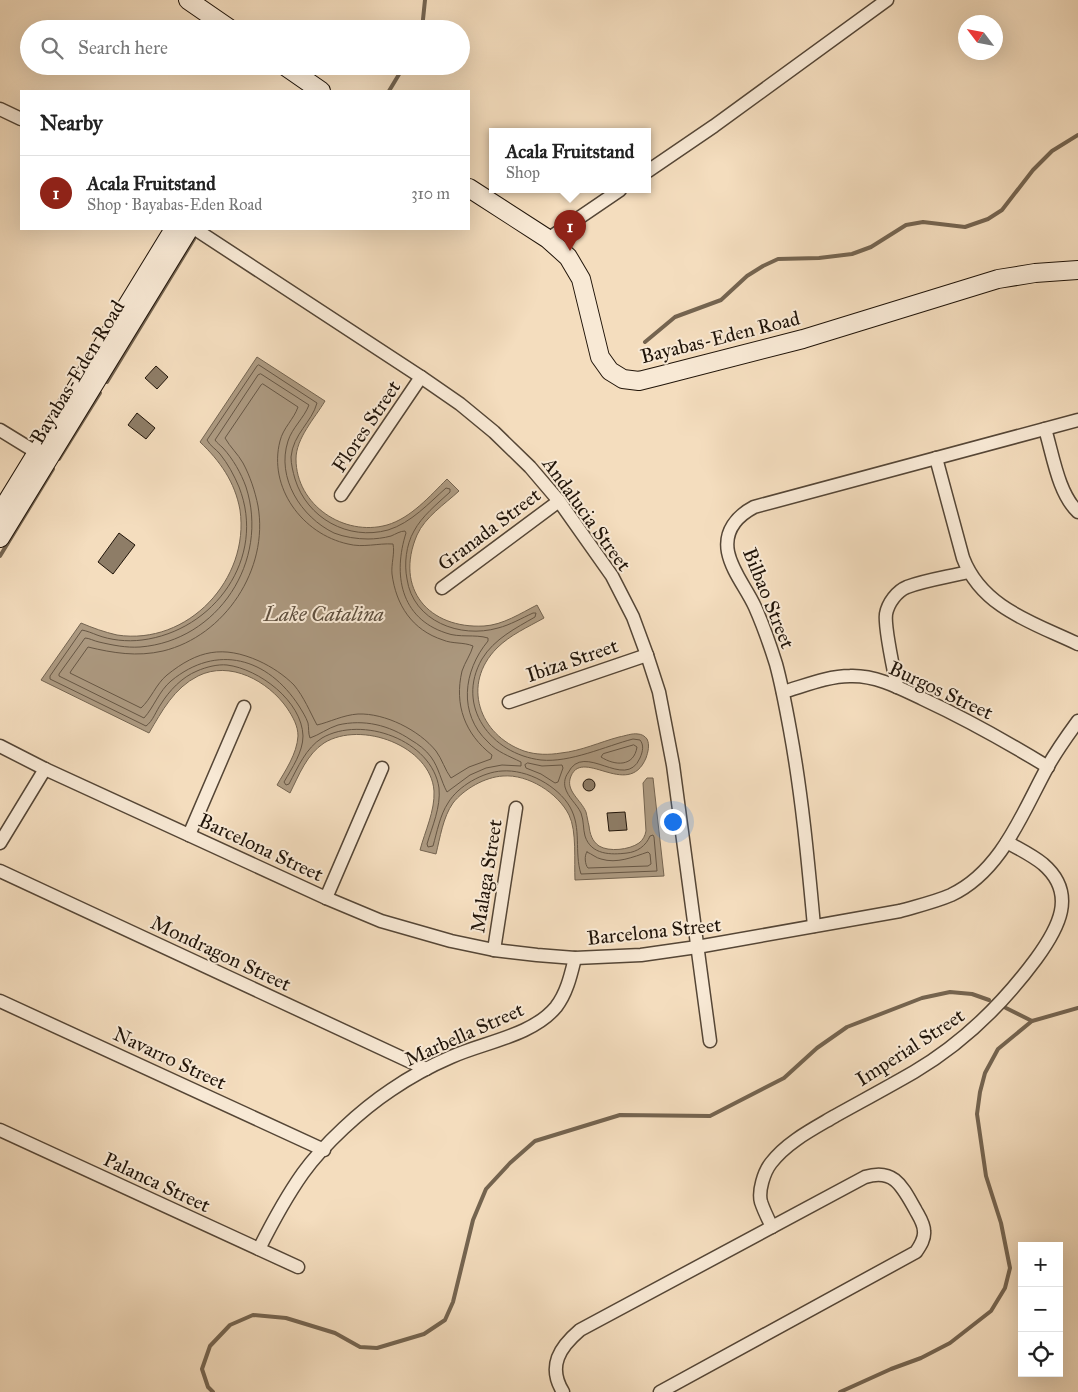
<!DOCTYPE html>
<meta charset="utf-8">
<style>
body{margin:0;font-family:"IM FELL Great Primer",serif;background:#f6f6f6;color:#222}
.controls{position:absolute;right:15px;bottom:15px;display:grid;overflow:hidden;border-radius:0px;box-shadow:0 5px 20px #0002}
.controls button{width:45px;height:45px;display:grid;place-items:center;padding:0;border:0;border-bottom:1px solid #e0e0e0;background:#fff;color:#222;font:25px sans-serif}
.compass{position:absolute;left:958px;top:15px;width:45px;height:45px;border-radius:50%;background:#fff;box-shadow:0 5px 20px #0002;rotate:302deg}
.you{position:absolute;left:672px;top:821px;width:18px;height:18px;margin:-12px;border:4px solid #fff;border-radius:50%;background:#1a73e8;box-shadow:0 0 0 8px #1a73e833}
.badge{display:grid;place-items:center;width:32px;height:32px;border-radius:50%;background:#8f2418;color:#fff;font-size:16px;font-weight:700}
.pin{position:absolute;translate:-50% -41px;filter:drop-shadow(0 1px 2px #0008)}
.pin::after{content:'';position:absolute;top:26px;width:18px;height:15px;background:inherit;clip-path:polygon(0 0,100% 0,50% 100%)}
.popup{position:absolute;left:489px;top:128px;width:162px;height:65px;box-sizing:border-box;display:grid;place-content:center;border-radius:0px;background:#fff;filter:drop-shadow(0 1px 4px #0005);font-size:16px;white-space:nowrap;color:#767676}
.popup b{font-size:19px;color:#222}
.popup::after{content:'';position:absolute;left:50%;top:100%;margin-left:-10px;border:10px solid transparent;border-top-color:#fff}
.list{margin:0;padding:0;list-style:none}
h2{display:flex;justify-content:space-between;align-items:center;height:65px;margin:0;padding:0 20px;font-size:21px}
h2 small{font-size:16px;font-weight:400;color:#767676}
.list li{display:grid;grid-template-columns:32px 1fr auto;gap:15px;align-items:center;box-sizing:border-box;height:75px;padding:0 20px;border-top:1px solid #e0e0e0}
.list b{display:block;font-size:19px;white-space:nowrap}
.list p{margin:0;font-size:16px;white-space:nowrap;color:#767676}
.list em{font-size:16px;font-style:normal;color:#767676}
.icon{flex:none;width:28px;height:28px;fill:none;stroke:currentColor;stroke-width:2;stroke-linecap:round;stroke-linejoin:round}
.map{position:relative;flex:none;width:1078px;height:1392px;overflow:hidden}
.search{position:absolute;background:#fff;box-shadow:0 5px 20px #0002;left:20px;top:20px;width:450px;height:55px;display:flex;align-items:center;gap:12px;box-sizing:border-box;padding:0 18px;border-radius:28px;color:#767676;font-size:19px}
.panel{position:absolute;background:#fff;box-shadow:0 5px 20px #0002;left:20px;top:90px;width:450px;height:140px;border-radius:0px}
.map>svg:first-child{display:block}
.water{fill:#ac9980;stroke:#746450}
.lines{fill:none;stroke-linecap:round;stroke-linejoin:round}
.shore{stroke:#665644;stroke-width:1}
.stream{stroke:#746450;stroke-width:4}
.building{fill:#8e7d67;stroke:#201409}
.street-casing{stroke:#554636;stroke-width:15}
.secondary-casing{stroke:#201409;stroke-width:20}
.street{stroke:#f8e9d5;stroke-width:12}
.secondary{stroke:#f8e9d5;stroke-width:18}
.labels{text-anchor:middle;stroke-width:4;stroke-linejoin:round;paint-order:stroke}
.street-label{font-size:20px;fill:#201409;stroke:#f8e9d5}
.water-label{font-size:21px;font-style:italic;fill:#5f503f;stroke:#f8e9d5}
</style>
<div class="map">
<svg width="1078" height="1392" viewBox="0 0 1078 1392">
<rect width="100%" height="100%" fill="#f4ddbe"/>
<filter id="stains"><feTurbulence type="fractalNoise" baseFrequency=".004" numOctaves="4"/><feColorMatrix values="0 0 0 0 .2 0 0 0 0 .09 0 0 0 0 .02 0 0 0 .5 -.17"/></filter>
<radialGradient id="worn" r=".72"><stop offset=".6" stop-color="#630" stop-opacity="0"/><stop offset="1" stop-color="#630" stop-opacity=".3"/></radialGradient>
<path class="water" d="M257,357L325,401C315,418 296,438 296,459C296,505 344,537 387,525C411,518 430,496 447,479L459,491C445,504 425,517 417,535C394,589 429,629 484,626C503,625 521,613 537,605L544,618C528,627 510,635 497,648C461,684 479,735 524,751C536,755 549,755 561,753C581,751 600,742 619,737C625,736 632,733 638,734C641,734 645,736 647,739C650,745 648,752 646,758C628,801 580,744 570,779C567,792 581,800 586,812C587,816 588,822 589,826C590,834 592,841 599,846C609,852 629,850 639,843C643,840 645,836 646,831L643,783L647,778H653L664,876L575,880C574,862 577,831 569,815C558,793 528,774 503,776C485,777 464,789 453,803C443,817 440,838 436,854L420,850C425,831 435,811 434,791C431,746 361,720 324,743C307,754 299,775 290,793L277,785C285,771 297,754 298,736C298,726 293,717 287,708C268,681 230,660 198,676C174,688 162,711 149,733L41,680L81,623C93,628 104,632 117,635C188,646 250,579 240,510C235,482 220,461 200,442Z"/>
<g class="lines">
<g class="shore">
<path d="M259,365L317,403C312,422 293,434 291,457C291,464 293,472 295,479C307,518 348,541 388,530C411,523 429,503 446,488L450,489V492C437,504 422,516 414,531C406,545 404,564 407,579C413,621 460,639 498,628C510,625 522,618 533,613H536L535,617C516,628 494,639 482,659C455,706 491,754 541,760C570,763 606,746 633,739L640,740C644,745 643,751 640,758C625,792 584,740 568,773C565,777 564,782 565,787C568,798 577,804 581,813C584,821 583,829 585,836C591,855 611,855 627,853C637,852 646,846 650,836L653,835L654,837L657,871L581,874C574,852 582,828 570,807C558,786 527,769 502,771C483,772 458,786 448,803C440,815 437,832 433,846L428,847L427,844C432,827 441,807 439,788C432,740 362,715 322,738C306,748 298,767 289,784L286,785L284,782C292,768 303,752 303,736C302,701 259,669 227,665C218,664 206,667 197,671C182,677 169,691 161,704C156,711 153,721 146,726L50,679V676L82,630C87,631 92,633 97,635C110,640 127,642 142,640C214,631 267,558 239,487C234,475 228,464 220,454C216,449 210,446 207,440L257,366Z"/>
<path d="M261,374L309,405C304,418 292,428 288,441C276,478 301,517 334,533C344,537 357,539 368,539C375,539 384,538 391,536C396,534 400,531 405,531L406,533C393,574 400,618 446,633C459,638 475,634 488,638V641C463,671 458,714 488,742C497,752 509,756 521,762V766L502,765L486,768L470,775L447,792C441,781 439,768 431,757C426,750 418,744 411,740C389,725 364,719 338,725C328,728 319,735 310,738C308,733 309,728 308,723C306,717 302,711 299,706C268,658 217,643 171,681C159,691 154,707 144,718L59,676V674L85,638C89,638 94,641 99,642C112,645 126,648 140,647C218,641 270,561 246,487C241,473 233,459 223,448C220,445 217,443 215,440L258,375Z"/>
<path d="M263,384L298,407C294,419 283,428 280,441C268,487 302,534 348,544C363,548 378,543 393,544C395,553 391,564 392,574C396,605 412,630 443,640C452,644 464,642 473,646C471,654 465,662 462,671C454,705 465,734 492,755L491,759L469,767L451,778C445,770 442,759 436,751C419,730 385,713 358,714C343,715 330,722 317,725C310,712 304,697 294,685C284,675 272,667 259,661C223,645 198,650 167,675C156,684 151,699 141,708L70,673L71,671L88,647C113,653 137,657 163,651C225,636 269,569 258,506C255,491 250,476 243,463C238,454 230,447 225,438L261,385Z"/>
<path d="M634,745L637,747C634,767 615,766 601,757L603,754Z"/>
<polygon points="528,763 542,766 562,765 563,768 558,782 555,783 541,774 526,768 525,765"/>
<path d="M587,852C592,854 596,858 601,859C617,864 633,857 648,852L650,854L651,864L648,866L588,868C585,865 584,855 587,852Z"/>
</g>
<g class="stream">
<polyline points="422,29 425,0"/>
<polyline points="389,91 404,66"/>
<polyline points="645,342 675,317 721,300 747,276 763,266 778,259 819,258 852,254 871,247 906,225 923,222 965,227 988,219 1002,210 1033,170 1052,151 1078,135"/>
<polyline points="107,382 194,239"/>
<polyline points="59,459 100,393"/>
<polyline points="0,556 53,469"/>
<polyline points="1006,1008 1032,1021 1078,1008"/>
<polyline points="213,1392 208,1387 202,1369 210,1346 230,1325 253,1315 286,1318 335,1333 360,1347 377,1348 424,1334 445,1320 453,1302 473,1220 486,1189 510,1163 535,1141 620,1115 710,1116 784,1078 817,1048 847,1027 922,998 950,992 972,994 989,1000"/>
<polyline points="840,1392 891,1369 921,1358 950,1343 991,1311 1005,1288 1010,1268 1001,1223 986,1176 977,1114 980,1092 985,1073 998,1049 1032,1021"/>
</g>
</g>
<g class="building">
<polygon points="156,366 168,377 157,389 145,378"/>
<polygon points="137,413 155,428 146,439 128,425"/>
<polygon points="119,533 135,545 113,574 98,562"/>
<circle cx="589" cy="785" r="6"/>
<polygon points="625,812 627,830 609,831 607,813"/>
</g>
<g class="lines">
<defs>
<g id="street">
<polyline points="0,109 21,119"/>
<polyline points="648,171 714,126 887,0"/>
<polyline points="195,229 421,377 460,404 494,432 530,467 559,501 612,576 633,617 647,655 659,692 673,765 710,1041"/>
<polyline points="548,239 620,190"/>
<path d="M1045,429C1053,455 1058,493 1078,512"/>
<polyline points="0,430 44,457"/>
<path d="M936,458L963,558C982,608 1034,623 1078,644"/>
<polyline points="341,495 421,377"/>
<polyline points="442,588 559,501"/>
<path d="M897,687C894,670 884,628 886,614C888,603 897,591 907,587C926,580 948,577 968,572"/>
<path d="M783,692C804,686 828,676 850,676C876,675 900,688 923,699C966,719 1007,742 1048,767"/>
<polyline points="509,702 647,655"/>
<path d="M0,746L45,769L326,898L381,921L451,941L494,950L537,955L575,958L641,955L697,947L900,911C917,906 935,902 951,895C1002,871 1023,811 1048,766C1057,750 1067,736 1078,721"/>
<polyline points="189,835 244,707"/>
<polyline points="0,843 45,769"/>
<polyline points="0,871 426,1069"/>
<polyline points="326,898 382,768"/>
<path d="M814,926C808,861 802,795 790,730C786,708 782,686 776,664C770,645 763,625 755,607C747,589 732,572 728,552C724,531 737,516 754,507L1078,420"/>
<polyline points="494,950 516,808"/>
<polyline points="0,1001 324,1150"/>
<polyline points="0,1130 298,1267"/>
<path d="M772,1227C768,1219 764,1211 761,1202C758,1191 764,1172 771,1163C787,1142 813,1129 835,1116C862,1101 888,1087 914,1072C963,1043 1002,1005 1036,959C1058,929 1078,894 1043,864C1032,855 1019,849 1007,842"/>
<path d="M259,1249C272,1223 286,1197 303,1173C324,1144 361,1110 391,1090C410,1077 430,1066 451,1057C484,1042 532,1036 556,1007C567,993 571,974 575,958"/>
<path d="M563,1392C547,1366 560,1347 580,1330L865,1177C894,1168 902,1186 915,1209C918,1215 924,1223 924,1231C925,1239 920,1246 916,1252L660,1392"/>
</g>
<g id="secondary">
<polyline points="188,0 230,29"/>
<polyline points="285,66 321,91"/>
<polyline points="469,188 548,239 568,257 581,279 600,357 610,371 623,379 639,381 659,376 803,339 998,279 1035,273 1078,270"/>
<polyline points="0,513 174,229"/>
<polyline points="0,538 189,229"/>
</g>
</defs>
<use href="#street" class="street-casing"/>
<use href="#secondary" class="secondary-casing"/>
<use href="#street" class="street"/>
<use href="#secondary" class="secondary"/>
</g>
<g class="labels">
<g class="street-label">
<text transform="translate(720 337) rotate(-14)" y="7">Bayabas-Eden Road</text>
<text transform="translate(77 372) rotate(-59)" y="7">Bayabas-Eden Road</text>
<text transform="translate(366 426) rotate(-56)" y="7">Flores Street</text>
<text transform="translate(587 514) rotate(54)" y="7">Andalucia Street</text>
<text transform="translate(489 529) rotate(-37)" y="7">Granada Street</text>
<text transform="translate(769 598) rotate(68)" y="7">Bilbao Street</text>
<text transform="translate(572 660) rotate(-19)" y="7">Ibiza Street</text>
<text transform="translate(941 690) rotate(25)" y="7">Burgos Street</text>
<text transform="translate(261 847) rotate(25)" y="7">Barcelona Street</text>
<text transform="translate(486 876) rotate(-81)" y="7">Malaga Street</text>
<text transform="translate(654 931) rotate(-6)" y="7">Barcelona Street</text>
<text transform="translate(221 953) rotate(25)" y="7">Mondragon Street</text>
<text transform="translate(464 1034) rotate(-24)" y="7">Marbella Street</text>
<text transform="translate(910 1047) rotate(-33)" y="7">Imperial Street</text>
<text transform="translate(170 1058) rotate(25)" y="7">Navarro Street</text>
<text transform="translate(157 1182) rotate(25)" y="7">Palanca Street</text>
</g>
<g class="water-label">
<text x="324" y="621">Lake Catalina</text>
</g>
</g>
<rect width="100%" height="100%" filter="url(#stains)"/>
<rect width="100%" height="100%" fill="url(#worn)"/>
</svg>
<div class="controls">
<button>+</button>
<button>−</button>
<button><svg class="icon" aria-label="locate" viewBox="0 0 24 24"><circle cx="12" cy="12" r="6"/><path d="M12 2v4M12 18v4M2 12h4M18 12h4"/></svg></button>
</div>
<svg class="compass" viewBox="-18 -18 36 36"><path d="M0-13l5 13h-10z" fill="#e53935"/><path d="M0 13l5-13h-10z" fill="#767676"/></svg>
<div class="you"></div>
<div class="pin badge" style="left:570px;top:251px">1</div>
<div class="popup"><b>Acala Fruitstand</b>Shop</div>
<div class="search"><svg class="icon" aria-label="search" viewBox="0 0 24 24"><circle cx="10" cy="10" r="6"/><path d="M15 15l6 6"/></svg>Search here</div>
<section class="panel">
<h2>Nearby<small></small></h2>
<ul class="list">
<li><span class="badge">1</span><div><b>Acala Fruitstand</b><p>Shop · Bayabas-Eden Road</p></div><em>310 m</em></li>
</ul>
</section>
</div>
